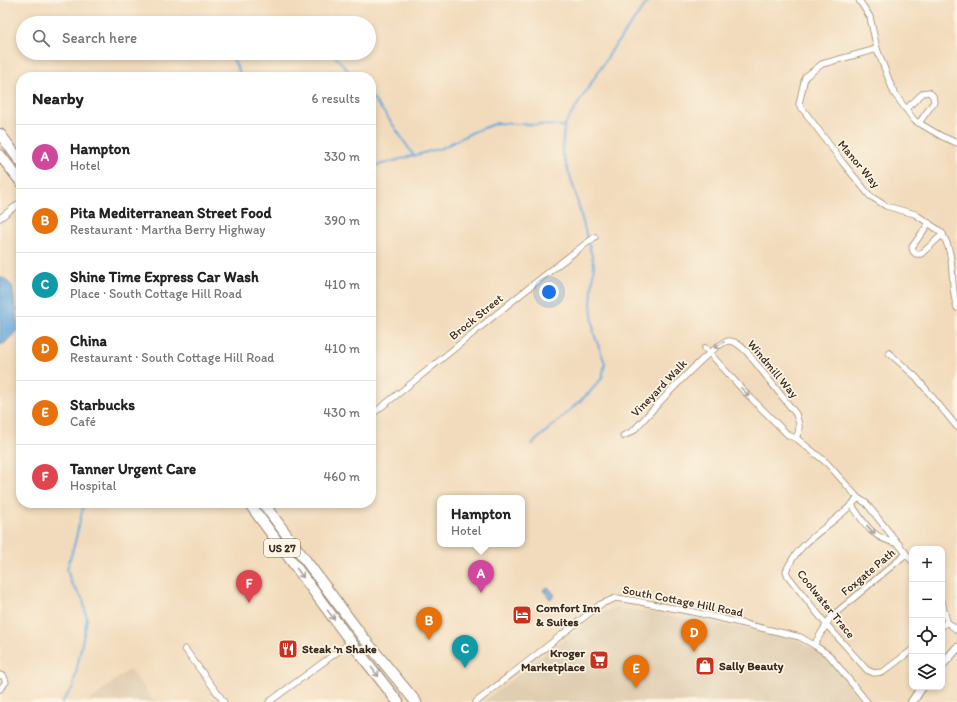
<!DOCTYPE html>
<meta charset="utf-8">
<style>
body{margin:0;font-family:Itim,sans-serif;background:#f2f2f2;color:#222}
.controls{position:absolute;right:12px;bottom:12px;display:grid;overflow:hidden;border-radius:8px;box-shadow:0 2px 6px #0003}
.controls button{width:36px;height:36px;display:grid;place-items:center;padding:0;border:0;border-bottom:1px solid #e0e0e0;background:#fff;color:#222;font:20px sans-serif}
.you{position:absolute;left:549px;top:292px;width:14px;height:14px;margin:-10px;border:3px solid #fff;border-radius:50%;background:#1a73e8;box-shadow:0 0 0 6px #1a73e833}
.badge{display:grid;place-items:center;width:26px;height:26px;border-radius:50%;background:#0f766e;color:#fff;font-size:13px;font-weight:700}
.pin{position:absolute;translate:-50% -33px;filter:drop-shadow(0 1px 2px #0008)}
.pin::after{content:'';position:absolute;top:21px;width:14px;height:12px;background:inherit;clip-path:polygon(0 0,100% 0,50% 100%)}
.popup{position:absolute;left:437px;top:495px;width:88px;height:52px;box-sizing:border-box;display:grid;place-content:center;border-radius:8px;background:#fff;filter:drop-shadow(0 1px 3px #0005);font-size:13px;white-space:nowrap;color:#767676}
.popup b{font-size:15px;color:#222}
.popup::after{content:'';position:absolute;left:50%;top:100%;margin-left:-8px;border:8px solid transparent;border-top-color:#fff}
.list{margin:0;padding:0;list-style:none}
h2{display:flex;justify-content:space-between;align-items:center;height:52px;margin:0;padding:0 16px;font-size:17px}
h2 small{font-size:13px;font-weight:400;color:#767676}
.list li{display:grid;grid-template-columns:26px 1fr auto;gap:12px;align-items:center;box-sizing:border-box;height:64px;padding:0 16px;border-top:1px solid #e0e0e0}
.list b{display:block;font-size:15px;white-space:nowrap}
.list p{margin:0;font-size:13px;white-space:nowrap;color:#767676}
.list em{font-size:13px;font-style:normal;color:#767676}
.icon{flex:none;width:22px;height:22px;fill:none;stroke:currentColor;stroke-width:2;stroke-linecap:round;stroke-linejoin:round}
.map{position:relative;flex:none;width:957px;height:702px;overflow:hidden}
.search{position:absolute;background:#fff;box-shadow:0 2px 6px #0003;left:16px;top:16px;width:360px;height:44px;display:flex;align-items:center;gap:10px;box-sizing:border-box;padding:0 14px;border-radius:22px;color:#767676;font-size:15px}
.panel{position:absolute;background:#fff;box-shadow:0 2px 6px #0003;left:16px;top:72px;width:360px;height:436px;border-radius:16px}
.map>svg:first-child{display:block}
.built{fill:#e0ceb1}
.water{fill:#6baade;stroke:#536a7e}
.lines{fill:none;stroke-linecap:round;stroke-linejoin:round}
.stream{stroke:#6baade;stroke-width:2}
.street-casing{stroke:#96826d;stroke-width:7}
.secondary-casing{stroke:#96826d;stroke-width:10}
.highway-casing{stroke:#96826d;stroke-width:12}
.street{stroke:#fff;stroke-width:5.5}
.secondary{stroke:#fff;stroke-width:8}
.highway{stroke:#fff;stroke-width:10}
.oneway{stroke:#a79f9a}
.labels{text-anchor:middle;stroke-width:3.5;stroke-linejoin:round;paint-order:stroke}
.shield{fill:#fcf5e5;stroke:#75675a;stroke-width:1}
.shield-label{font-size:11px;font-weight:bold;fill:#3b2a1e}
.street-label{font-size:12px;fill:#3b2a1e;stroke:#fcf5e5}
.poi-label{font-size:12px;font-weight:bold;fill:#3b2a1e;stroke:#fcf5e5;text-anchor:start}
</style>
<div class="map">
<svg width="957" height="702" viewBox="0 0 957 702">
<rect width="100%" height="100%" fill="#fcf5e5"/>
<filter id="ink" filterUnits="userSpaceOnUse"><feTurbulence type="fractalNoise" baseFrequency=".025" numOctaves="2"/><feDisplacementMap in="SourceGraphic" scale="8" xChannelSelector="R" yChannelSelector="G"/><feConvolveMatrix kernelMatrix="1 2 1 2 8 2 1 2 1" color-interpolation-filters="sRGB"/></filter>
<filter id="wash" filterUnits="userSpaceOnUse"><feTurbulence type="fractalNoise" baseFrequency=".012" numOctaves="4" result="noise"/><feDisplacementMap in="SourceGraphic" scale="16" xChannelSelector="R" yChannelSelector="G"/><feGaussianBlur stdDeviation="0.9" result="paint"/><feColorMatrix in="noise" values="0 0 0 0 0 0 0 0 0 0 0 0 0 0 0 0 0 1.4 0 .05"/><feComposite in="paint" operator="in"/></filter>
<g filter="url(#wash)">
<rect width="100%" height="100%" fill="#f2dbbc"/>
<g class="built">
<polygon points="617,607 782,635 798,640 821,653 833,665 862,702 483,702 595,616"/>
<polygon points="130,669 155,702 88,702"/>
</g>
<g class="water">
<polygon points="0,277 5,279 12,286 18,329 5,343 0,345"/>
<polygon points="548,587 555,595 550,599 543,590"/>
</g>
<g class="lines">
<g class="stream">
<polyline points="332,53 354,77"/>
<polyline points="232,57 242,77"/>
<polyline points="371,96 389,119 414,156"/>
<polyline points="371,167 442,148 473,132 497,123 564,126"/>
<polyline points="15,310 21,309"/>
<polyline points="532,444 589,393 602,378 605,363 594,334 591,304 594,264 574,188 562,153 564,126 614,47 649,0"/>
<polyline points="62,702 73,687 87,619 83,599 71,583 67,569 75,542 84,503"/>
</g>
</g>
</g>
<g filter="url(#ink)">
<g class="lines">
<defs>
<g id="street">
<polyline points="859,0 870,17 877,49 894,93 914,120 941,136 957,143"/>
<path d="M877,49L822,64L805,77L799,104L843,163L870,196L886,206L915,214L940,231C957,253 949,283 957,308"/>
<polyline points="906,109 923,93 929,92 933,96 934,102 919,123"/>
<polyline points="0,218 21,202"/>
<polyline points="929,223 912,247 913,251 916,254 921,254 943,234"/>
<polyline points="705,348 742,389 789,436 796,438 827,463 858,498 866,503 912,561"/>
<polyline points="889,353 916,377 957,427"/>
<path d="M371,415C447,357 518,293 595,237"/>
<path d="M623,436L633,431C647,416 714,341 729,341C736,341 742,347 747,352L796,414C799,423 801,429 796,438"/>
<path d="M858,498C836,524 800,538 786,571L788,576L826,624L867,670L874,673L883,672L912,650"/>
<path d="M852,505C866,526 872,538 899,544"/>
<polyline points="942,602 947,622 957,630"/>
<polyline points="942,626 947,622"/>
<polyline points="814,645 831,617 906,554"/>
<polyline points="185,649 224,702"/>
<polyline points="0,675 4,677 6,682 0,689"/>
<polyline points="269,702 351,642"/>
<polyline points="476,702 601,604 616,598 636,601 698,613 800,637 814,645 829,655 867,702"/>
</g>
<g id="secondary">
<polyline points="942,665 957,648"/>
<polyline points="912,702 922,687"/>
</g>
<g id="highway">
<polyline points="0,134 21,162"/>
<polyline points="0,155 21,182"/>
<polyline points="249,503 351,642 398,702"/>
<polyline points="263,503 362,636 416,702"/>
</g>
</defs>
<use href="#street" class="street-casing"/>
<use href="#secondary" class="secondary-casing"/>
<use href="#highway" class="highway-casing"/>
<use href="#street" class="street"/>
<use href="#secondary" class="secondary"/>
<use href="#highway" class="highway"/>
</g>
<defs><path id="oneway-shaft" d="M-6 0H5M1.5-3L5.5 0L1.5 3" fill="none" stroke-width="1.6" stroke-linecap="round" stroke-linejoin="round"/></defs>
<g class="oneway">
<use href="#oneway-shaft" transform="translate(719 345) rotate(148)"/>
<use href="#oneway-shaft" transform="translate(745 392) rotate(45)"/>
<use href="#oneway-shaft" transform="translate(871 530) rotate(47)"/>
<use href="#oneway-shaft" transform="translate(300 573) rotate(53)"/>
<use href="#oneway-shaft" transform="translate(331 615) rotate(54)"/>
<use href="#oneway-shaft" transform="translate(375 672) rotate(52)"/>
</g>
</g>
<defs>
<symbol id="hotel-square" viewBox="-11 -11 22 22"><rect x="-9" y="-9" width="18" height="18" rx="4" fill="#c8321e" stroke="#fcf5e5"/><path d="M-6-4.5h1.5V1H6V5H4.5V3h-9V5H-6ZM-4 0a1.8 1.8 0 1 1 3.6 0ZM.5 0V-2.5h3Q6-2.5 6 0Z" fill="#fff"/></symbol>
<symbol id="restaurant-square" viewBox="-11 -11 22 22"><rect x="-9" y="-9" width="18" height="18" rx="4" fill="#c8321e" stroke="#fcf5e5"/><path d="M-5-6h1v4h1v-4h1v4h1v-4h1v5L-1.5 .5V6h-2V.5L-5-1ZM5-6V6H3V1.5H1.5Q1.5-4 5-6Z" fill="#fff"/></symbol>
<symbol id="supermarket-square" viewBox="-11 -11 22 22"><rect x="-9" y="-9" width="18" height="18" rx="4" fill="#c8321e" stroke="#fcf5e5"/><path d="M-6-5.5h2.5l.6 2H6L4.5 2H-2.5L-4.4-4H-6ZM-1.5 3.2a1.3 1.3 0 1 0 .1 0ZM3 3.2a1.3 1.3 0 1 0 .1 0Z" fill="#fff"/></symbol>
<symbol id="shop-square" viewBox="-11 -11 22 22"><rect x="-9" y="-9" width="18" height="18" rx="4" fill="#c8321e" stroke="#fcf5e5"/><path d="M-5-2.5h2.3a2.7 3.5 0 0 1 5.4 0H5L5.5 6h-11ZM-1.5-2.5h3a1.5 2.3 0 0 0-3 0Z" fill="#fff"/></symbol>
</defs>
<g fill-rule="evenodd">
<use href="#hotel-square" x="511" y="604" width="22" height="22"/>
<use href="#restaurant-square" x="277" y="638" width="22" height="22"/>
<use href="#supermarket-square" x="588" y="649" width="22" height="22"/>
<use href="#shop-square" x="694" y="655" width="22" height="22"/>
</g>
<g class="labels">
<rect class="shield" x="264" y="539" width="36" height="18" rx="3"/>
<g class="shield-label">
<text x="282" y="552">US 27</text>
</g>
<g class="street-label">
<text transform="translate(859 164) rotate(50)" y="4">Manor Way</text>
<text transform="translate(476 317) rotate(-39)" y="4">Brock Street</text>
<text transform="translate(773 369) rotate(50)" y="4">Windmill Way</text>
<text transform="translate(659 388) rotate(-46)" y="4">Vineyard Walk</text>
<text transform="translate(868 572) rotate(-40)" y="4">Foxgate Path</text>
<text transform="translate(683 601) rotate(11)" y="4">South Cottage Hill Road</text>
<text transform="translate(826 604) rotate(51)" y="4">Coolwater Trace</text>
</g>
<g class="poi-label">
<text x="536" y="612">Comfort Inn<tspan x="536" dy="14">&amp; Suites</tspan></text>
<text x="302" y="653">Steak 'n Shake</text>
<text x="585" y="657" text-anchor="end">Kroger<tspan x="585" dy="14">Marketplace</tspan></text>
<text x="719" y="670">Sally Beauty</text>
</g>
</g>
</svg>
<div class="controls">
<button>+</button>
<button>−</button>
<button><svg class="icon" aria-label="locate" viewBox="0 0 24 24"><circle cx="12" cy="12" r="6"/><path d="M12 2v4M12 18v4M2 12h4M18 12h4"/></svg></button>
<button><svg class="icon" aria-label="layers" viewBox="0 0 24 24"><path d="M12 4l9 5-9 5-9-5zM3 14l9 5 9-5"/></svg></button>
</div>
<div class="you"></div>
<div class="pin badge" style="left:481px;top:593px;background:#d1479c">A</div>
<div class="popup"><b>Hampton</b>Hotel</div>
<div class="pin badge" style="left:429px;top:640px;background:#e8710a">B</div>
<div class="pin badge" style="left:465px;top:668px;background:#0f9aa8">C</div>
<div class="pin badge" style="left:694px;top:652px;background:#e8710a">D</div>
<div class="pin badge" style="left:636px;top:688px;background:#e8710a">E</div>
<div class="pin badge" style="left:249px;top:603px;background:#e0444e">F</div>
<div class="search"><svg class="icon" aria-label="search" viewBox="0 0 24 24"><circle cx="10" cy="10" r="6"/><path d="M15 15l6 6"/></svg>Search here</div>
<section class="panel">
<h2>Nearby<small>6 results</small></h2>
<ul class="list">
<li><span class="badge" style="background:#d1479c">A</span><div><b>Hampton</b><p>Hotel</p></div><em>330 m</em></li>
<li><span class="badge" style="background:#e8710a">B</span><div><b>Pita Mediterranean Street Food</b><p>Restaurant · Martha Berry Highway</p></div><em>390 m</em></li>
<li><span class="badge" style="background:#0f9aa8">C</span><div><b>Shine Time Express Car Wash</b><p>Place · South Cottage Hill Road</p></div><em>410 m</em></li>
<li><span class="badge" style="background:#e8710a">D</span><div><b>China</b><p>Restaurant · South Cottage Hill Road</p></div><em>410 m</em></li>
<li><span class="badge" style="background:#e8710a">E</span><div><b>Starbucks</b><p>Café</p></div><em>430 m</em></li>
<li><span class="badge" style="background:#e0444e">F</span><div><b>Tanner Urgent Care</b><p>Hospital</p></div><em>460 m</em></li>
</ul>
</section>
</div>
